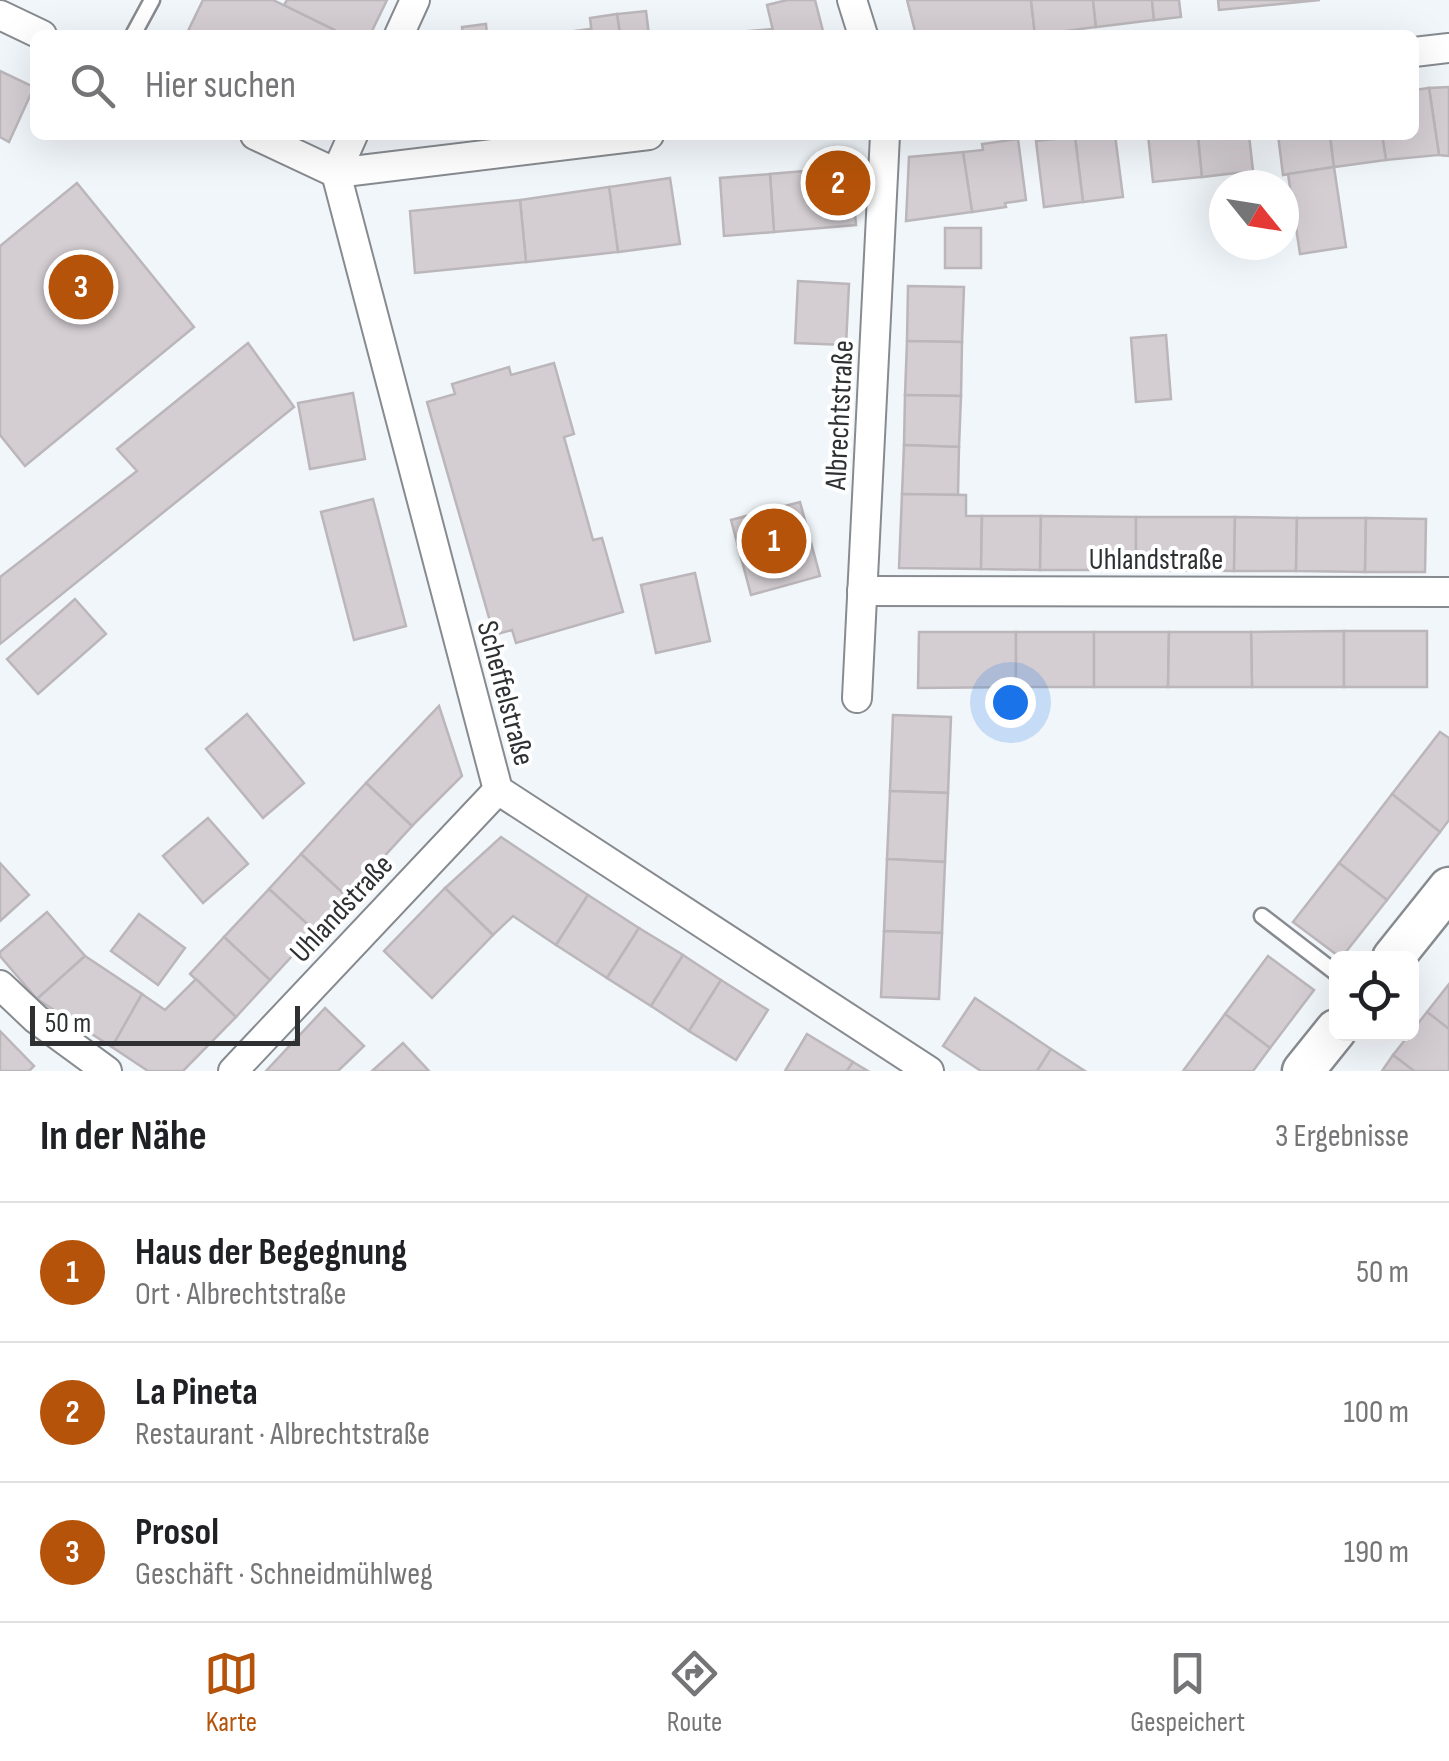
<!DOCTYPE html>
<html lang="de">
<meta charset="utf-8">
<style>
body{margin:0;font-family:"Sofia Sans Condensed",sans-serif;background:#f6f6f6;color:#202124}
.controls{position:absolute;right:30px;bottom:30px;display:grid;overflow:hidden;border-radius:15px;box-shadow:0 10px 40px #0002}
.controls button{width:90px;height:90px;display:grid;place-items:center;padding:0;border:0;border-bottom:2px solid #e0e0e0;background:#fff;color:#202124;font:50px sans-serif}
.compass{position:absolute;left:1209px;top:170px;width:90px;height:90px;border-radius:50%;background:#fff;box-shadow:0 10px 40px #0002;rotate:120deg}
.scale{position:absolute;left:30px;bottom:25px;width:270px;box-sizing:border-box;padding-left:10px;border:5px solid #2e3032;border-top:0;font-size:28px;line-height:35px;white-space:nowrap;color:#2e3032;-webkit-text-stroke:8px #fff;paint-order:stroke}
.you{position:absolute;left:1010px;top:702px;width:35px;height:35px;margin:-25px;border:8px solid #fff;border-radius:50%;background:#1a73e8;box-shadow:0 0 0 15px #1a73e833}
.badge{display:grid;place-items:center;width:65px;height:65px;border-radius:50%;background:#b45309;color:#fff;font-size:32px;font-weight:700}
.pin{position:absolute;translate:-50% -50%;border:5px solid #fff;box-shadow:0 2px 10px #0006}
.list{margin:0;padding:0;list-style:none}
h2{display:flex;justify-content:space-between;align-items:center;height:130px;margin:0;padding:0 40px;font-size:42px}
h2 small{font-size:32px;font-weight:400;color:#757577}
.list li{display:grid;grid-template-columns:65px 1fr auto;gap:30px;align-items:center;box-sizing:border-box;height:140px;padding:0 40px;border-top:2px solid #e0e0e0}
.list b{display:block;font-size:38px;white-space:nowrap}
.list p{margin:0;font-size:32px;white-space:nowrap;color:#757577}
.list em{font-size:32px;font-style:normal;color:#757577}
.icon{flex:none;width:55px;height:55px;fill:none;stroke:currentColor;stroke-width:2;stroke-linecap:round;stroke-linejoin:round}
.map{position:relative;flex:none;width:1449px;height:1071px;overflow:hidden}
.search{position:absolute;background:#fff;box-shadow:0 10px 40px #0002;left:30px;right:30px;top:30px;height:110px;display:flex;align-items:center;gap:25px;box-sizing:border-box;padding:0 35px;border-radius:15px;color:#757577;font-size:38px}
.sheet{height:550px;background:#fff}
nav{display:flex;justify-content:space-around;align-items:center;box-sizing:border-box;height:140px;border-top:2px solid #e0e0e0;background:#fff;font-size:28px;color:#757577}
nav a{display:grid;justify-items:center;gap:5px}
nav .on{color:#b45309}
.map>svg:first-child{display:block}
.building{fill:#d4ced2;stroke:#bbb6b9;stroke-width:2.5}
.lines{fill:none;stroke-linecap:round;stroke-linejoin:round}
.service-casing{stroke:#878b8f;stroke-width:19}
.minor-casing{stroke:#878b8f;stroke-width:32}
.secondary-casing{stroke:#878b8f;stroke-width:45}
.service{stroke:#fff;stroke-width:14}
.minor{stroke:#fff;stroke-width:28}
.secondary{stroke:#fff;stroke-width:40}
.labels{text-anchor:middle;stroke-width:8;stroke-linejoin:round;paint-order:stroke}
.street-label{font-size:30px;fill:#2e3032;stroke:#fff}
</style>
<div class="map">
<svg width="1449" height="1071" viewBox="0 0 1449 1071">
<rect width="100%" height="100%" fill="#f1f6fa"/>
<g class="building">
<polygon points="203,0 273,0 345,35 186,35"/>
<polygon points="287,0 387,0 370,35 345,35 284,5"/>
<polygon points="787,0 815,0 824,35 774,35 767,5"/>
<polygon points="907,0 1031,0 1035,35 916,35"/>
<polygon points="1031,0 1093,0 1096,27 1035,35"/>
<polygon points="1093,0 1152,0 1154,20 1096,27"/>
<polygon points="1152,0 1179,0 1181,17 1154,20"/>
<polygon points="1218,0 1320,0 1219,10"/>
<polygon points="646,11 649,35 620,35 617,14"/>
<polygon points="617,14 620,35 592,35 590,18"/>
<polygon points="486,24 487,35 463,35 462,27"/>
<polygon points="591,29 592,35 544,35"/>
<polygon points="772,29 774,35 727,35 727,33"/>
<polygon points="0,71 34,87 9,142 0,137"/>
<polygon points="1449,87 1449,156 1439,155 1429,88"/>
<polygon points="1429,88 1439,155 1386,160 1382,135 1414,135 1414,90"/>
<polygon points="1115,135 1123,197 1083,202 1075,137"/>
<polygon points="1148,135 1198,135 1202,177 1153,182"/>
<polygon points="1198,135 1249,135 1253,171 1202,177"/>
<polygon points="1278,135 1330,135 1334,167 1283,175"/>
<polygon points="1330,135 1382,135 1386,160 1334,167"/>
<polygon points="1075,137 1083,202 1044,207 1036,141"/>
<polygon points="1018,139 1026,200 1005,203 1006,207 972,212 963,152 983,150 982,144"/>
<polygon points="963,152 972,212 906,221 909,157"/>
<polygon points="851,167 856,225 774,232 770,174"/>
<polygon points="1334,167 1346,247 1300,254 1288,174"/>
<polygon points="770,174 774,232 724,236 720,178"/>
<polygon points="670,178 680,244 618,252 609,187"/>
<polygon points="77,183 194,327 25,466 0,435 0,246"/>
<polygon points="609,187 618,252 526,262 520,200"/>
<polygon points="520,200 526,262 415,273 410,211"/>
<rect x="945" y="228" width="36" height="40"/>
<polygon points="798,281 849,284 846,345 795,343"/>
<polygon points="908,286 964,287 962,342 907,341"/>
<polygon points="1166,335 1171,399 1136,402 1131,338"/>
<polygon points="907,341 962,342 961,396 905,395"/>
<polygon points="248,343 294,407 0,644 0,577 137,471 117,449"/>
<polygon points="554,363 574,434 564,437 593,540 602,538 623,612 516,643 512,630 494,635 427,402 455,394 452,384 509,367 511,375"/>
<polygon points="353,393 365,459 310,469 298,403"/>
<polygon points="905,395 961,396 959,447 904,445"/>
<polygon points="904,445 959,447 958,495 902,494"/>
<polygon points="902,494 966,495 966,516 982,516 981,569 899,568"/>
<polygon points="373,499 406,626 354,640 321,512"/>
<polygon points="800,502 820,576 751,595 731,520"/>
<polygon points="982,516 1041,516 1040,570 981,569"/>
<polygon points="1041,516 1136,517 1136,570 1040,570"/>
<polygon points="1136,517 1235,517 1234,571 1136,570"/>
<polygon points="1235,517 1297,518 1296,571 1234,571"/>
<polygon points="1297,518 1366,518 1365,572 1296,571"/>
<polygon points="1366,518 1426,519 1425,572 1365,572"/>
<polygon points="695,573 710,641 656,653 641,585"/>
<polygon points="75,599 106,634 38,694 7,659"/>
<polygon points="1344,631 1344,687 1252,687 1251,632"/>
<rect x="1344" y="631" width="83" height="56"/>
<polygon points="919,632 1016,632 1016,687 918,688"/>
<rect x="1016" y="632" width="78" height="55"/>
<polygon points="1094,632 1169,632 1168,687 1094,687"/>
<polygon points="1169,632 1251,632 1252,687 1168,687"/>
<polygon points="439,706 462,776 412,826 366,783"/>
<polygon points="247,714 304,783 263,818 206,749"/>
<polygon points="893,715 951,717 948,793 890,791"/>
<polygon points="1440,732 1449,738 1449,820 1440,832 1392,794"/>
<polygon points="366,783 412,826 347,897 301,854"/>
<polygon points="890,791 948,793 945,862 887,859"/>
<polygon points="1392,794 1440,832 1387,900 1339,863"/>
<polygon points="208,818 248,864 203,903 163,856"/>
<polygon points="501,837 588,895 556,945 513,916 493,935 445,888"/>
<polygon points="301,854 347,897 315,931 269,889"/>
<polygon points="887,859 945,862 942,933 884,931"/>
<polygon points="0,863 29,895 0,921"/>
<polygon points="1339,863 1387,900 1341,958 1293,922"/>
<polygon points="445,888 493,935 432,998 384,951"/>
<polygon points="269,889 315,931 270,980 224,937"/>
<polygon points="588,895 639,928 607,978 556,945"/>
<polygon points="47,912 85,956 37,999 0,956 0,952"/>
<polygon points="139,914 185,948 158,985 111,951"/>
<polygon points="639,928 683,955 651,1006 607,978"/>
<polygon points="884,931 942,933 939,999 881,997"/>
<polygon points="224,937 270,980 236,1017 190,974"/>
<polygon points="683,955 721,980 689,1031 651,1006"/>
<polygon points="85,956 142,994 112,1047 37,999"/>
<polygon points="1268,956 1314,990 1270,1048 1225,1014"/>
<polygon points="196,979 236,1017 183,1071 148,1071 112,1047 142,994 165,1010"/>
<polygon points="721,980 768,1010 736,1060 689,1031"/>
<polygon points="1449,984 1449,1029 1427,1012"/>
<polygon points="975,998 1051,1049 1037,1071 981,1071 943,1046"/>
<polygon points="325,1008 364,1046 338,1071 266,1071"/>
<polygon points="1427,1012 1449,1029 1449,1071 1414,1071 1393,1055"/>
<polygon points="1225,1014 1270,1048 1253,1071 1183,1071"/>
<polygon points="0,1031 34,1066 29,1071 0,1071"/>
<polygon points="807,1034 853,1062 847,1071 785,1071"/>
<polygon points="403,1043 429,1071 372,1071"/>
<polygon points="1051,1049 1085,1071 1037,1071"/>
<polygon points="1393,1055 1414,1071 1382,1071"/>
<polygon points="853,1062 868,1071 847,1071"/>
</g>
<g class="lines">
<defs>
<g id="service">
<polyline points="133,35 152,0"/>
<polyline points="1262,916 1336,973"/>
</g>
<g id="minor">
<polyline points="852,0 863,35"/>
<polyline points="0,15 42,35"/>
<polyline points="399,35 415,0"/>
<polyline points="1414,52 1449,48"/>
<polyline points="255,135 336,173 649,135"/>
<polyline points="336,173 498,790 929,1071"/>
<polyline points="336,173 353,135"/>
<polyline points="862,591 1449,592"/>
<polyline points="857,698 885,135"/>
<polyline points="0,985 36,1019 107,1071"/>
<polyline points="233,1071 498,790"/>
</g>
<g id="secondary">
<polyline points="1393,958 1449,888"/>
<polyline points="1303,1071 1336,1030"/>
</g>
</defs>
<use href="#service" class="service-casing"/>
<use href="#minor" class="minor-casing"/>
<use href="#secondary" class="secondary-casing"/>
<use href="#service" class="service"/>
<use href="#minor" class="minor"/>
<use href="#secondary" class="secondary"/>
</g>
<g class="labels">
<g class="street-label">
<text transform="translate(839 415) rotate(-87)" y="10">Albrechtstraße</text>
<text x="1156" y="569">Uhlandstraße</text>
<text transform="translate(506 693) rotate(75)" y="10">Scheffelstraße</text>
<text transform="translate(341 908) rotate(-47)" y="10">Uhlandstraße</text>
</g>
</g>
</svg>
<div class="controls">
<button><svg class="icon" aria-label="locate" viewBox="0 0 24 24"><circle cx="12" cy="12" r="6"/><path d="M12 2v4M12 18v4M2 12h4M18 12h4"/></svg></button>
</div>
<svg class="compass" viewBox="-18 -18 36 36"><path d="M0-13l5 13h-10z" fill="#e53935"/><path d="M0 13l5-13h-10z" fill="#757577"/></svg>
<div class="scale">50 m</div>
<div class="you"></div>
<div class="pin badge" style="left:774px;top:541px">1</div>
<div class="pin badge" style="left:838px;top:183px">2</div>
<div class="pin badge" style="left:81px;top:287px">3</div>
<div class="search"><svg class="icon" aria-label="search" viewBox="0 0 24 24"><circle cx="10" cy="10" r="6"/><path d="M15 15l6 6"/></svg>Hier suchen</div>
</div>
<section class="sheet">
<h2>In der Nähe<small>3 Ergebnisse</small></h2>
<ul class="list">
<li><span class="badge">1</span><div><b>Haus der Begegnung</b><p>Ort · Albrechtstraße</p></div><em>50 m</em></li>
<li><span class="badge">2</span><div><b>La Pineta</b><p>Restaurant · Albrechtstraße</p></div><em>100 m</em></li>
<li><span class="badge">3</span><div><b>Prosol</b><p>Geschäft · Schneidmühlweg</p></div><em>190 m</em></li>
</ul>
</section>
<nav>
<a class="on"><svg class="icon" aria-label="map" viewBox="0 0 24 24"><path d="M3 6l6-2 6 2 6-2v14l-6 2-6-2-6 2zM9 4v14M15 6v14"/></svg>Karte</a>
<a><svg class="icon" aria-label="directions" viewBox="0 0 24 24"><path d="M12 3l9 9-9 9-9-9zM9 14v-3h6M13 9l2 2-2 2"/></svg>Route</a>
<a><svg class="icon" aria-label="saved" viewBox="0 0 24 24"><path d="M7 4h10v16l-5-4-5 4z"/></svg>Gespeichert</a>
</nav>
